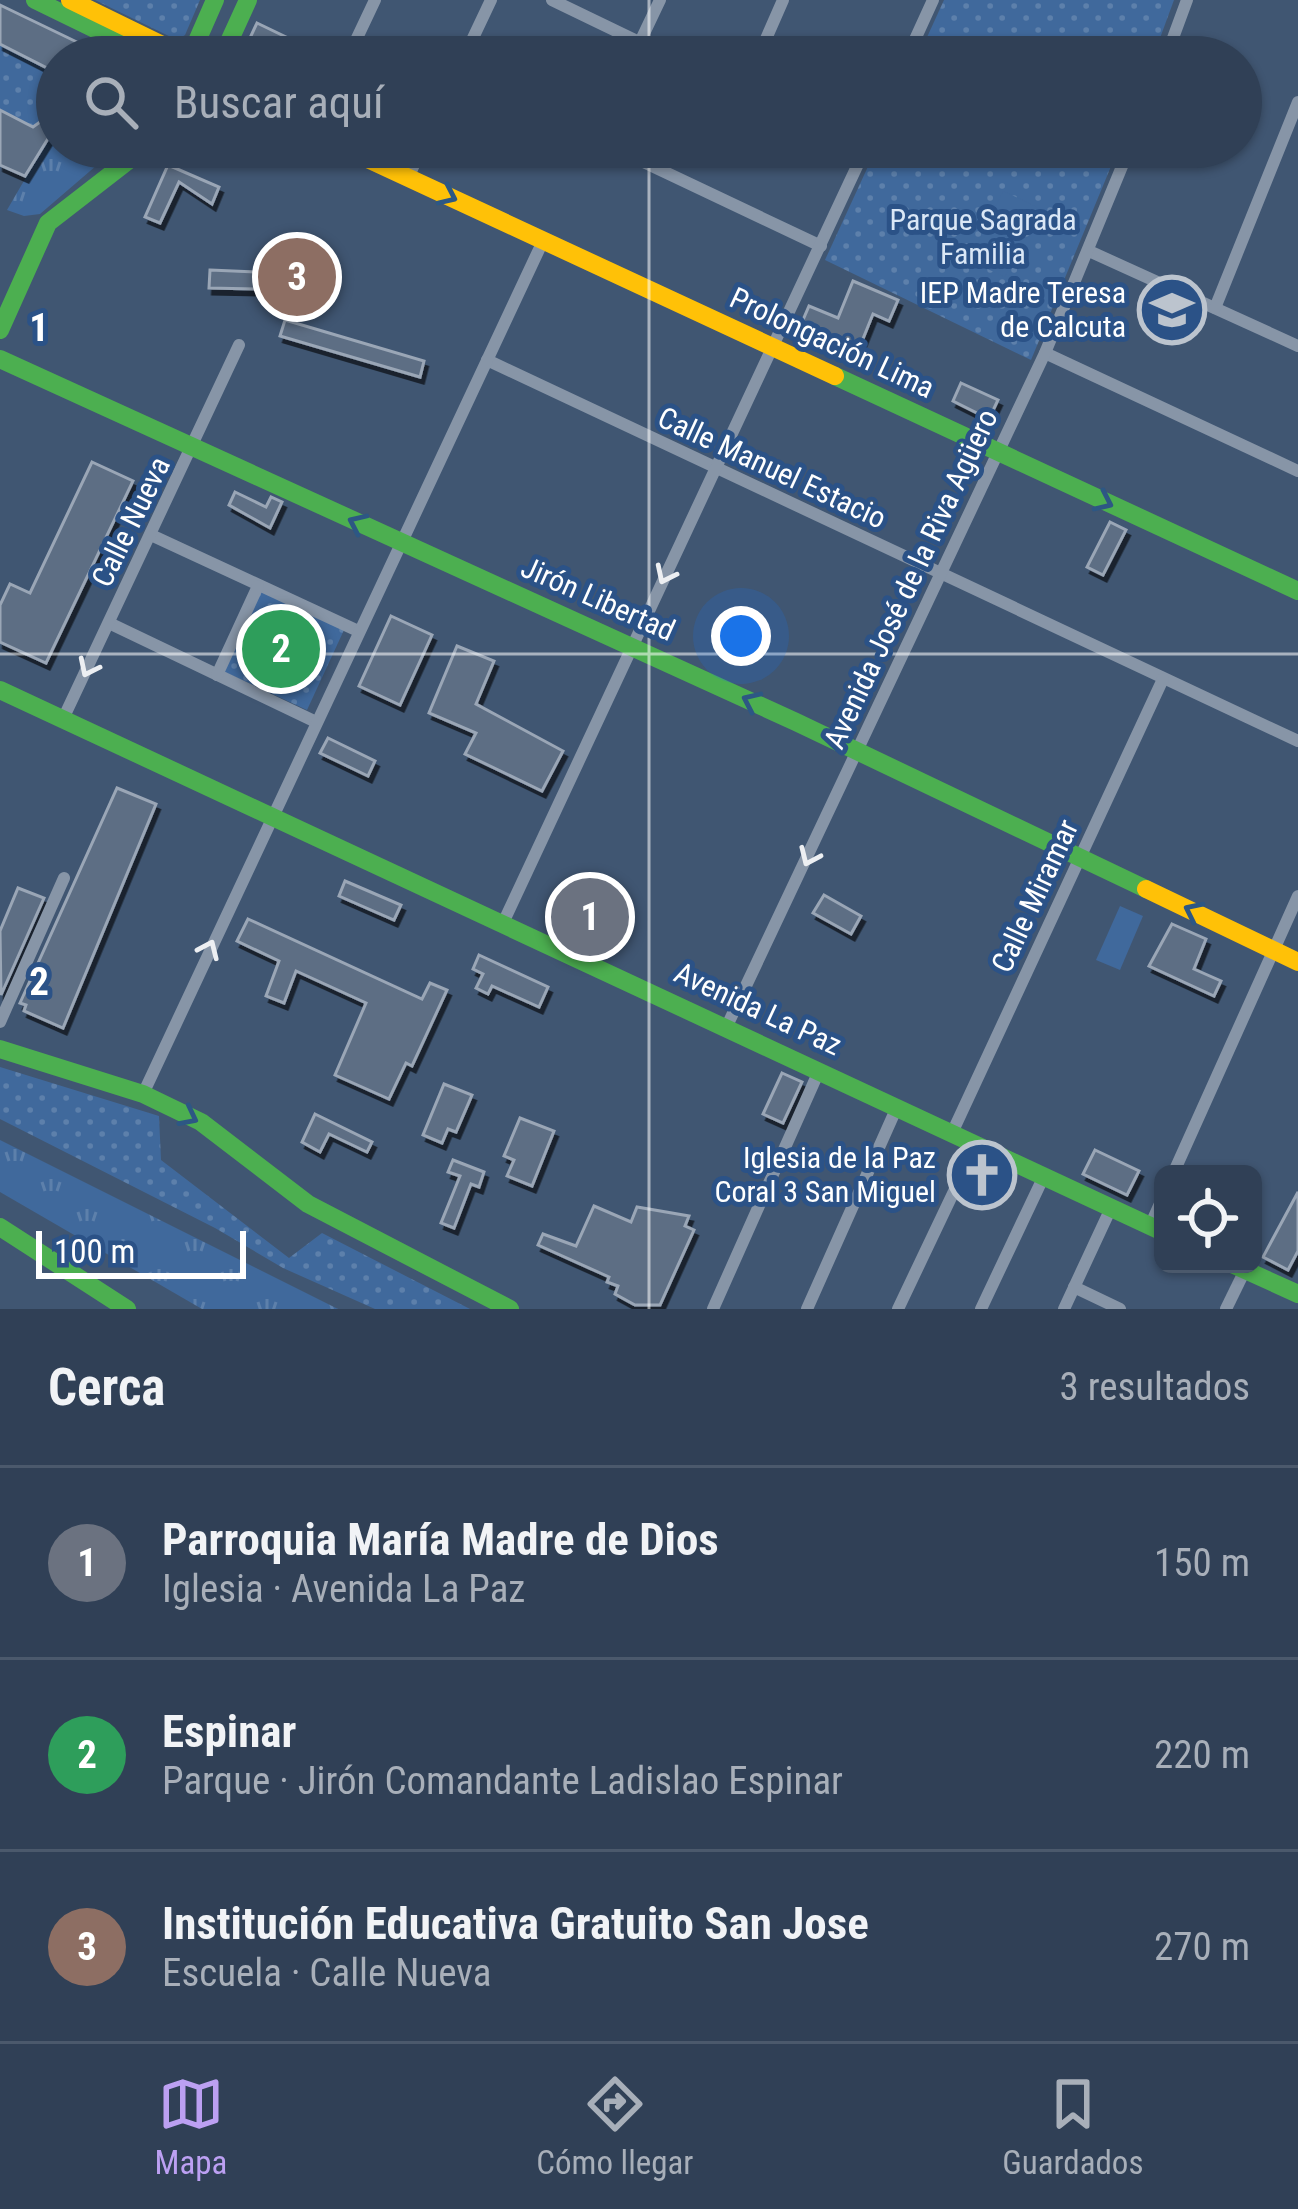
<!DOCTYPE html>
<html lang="es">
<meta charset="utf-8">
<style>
body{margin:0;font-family:"Roboto Condensed",sans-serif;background:#3c4b60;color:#f1f3f6}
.controls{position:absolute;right:36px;bottom:36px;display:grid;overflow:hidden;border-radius:18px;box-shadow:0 3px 9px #0004}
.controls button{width:108px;height:108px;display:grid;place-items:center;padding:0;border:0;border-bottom:3px solid #4b596c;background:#304056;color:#f1f3f6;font:60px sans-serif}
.scale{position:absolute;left:36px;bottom:30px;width:210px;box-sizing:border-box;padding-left:12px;border:6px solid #fff;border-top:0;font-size:33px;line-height:42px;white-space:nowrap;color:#fff;-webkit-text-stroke:9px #2b5287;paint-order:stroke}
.you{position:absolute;left:741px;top:636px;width:42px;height:42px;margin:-30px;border:9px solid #fff;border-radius:50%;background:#1a73e8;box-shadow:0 0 0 18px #1a73e833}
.badge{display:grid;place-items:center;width:78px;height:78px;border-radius:50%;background:#bca0f2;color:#fff;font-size:39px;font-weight:700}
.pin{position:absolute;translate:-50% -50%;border:6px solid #fff;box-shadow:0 3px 12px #0006}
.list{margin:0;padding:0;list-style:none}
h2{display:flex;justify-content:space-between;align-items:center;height:156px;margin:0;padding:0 48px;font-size:51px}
h2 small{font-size:39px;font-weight:400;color:#a8afb9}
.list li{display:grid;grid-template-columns:78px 1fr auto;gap:36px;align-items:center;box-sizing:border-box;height:192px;padding:0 48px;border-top:3px solid #4b596c}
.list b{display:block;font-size:45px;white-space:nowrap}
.list p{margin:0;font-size:39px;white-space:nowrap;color:#a8afb9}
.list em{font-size:39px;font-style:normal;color:#a8afb9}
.icon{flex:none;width:66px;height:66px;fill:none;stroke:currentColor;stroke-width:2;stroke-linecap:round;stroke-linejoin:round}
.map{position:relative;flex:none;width:1298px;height:1309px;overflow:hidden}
.search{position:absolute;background:#304056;box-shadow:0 3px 9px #0004;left:36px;right:36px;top:36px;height:132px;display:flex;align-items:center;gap:30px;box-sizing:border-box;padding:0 42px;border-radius:66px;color:#a8afb9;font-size:45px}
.sheet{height:732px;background:#304056}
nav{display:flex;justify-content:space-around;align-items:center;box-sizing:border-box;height:168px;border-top:3px solid #4b596c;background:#304056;font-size:33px;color:#a8afb9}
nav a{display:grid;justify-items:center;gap:6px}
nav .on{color:#bca0f2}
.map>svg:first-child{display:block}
.grass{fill:url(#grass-tufts)}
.park{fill:url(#park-dots)}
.pitch{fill:#40699c}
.building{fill:#5d6e84;stroke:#9aa6b6;stroke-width:3;filter:url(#shadow)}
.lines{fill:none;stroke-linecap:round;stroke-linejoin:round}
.street{stroke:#8795a7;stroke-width:12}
.fast{stroke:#4caf50;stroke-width:18}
.slow{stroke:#ffc107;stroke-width:18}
.oneway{stroke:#2d5784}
.oneway2{stroke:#edeff2}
.grid{fill:none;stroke:#fff;stroke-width:3;stroke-opacity:0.55}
.labels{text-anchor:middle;stroke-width:10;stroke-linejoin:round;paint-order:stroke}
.park-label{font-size:30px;fill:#dae7f6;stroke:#2b5287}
.poi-label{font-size:30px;fill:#fff;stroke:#2b5287;text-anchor:end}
.street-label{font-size:30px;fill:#fff;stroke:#2b5287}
.grid-label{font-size:39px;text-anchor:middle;font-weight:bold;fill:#fff;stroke:#2b5287;stroke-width:10;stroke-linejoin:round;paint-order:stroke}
</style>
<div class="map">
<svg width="1298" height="1309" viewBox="0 0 1298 1309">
<defs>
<pattern id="grass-tufts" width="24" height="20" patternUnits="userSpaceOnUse" patternTransform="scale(3)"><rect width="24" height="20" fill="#40699c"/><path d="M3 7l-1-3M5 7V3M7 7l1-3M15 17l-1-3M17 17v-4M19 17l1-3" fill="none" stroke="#5d80ab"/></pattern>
<pattern id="park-dots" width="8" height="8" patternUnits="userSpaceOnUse" patternTransform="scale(3)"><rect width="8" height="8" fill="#40699c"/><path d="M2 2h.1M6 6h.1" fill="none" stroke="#5d80ab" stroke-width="1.8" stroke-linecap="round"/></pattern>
<filter id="shadow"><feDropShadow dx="3.5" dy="6" stdDeviation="0" flood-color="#0009"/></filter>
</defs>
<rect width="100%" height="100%" fill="#405672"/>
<g class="grass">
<polygon points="50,136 57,147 118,147 40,214 24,216 7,210"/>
<polygon points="0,1140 338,1309 202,1309 0,1192"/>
</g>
<g class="park">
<polygon points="95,0 200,0 185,35 177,40"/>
<polygon points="944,0 1174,0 1153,57 918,57"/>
<polygon points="0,44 57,73 57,110 43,120 57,142 0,110"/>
<polygon points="877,147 1119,147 1031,360 825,260"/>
<polygon points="256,589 344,630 307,710 218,669"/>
<polygon points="0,1067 159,1116 161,1160 289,1258 322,1233 470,1309 375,1309 283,1268 215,1228 0,1119"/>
</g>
<g class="pitch">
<polygon points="1003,191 1037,207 1005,277 970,261"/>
<polygon points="1120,906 1143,916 1120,970 1096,960"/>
</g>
<g class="building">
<polygon points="0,5 108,57 57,57 57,73 0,44"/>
<polygon points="257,23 290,39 281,57 241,57"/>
<polygon points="0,110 33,127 57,110 57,124 25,176 0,165"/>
<polygon points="168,165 219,187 212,204 179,182 160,223 145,217"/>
<polygon points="210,270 258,272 257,289 209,288"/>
<polygon points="853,281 898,300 889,321 873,314 854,361 833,352 838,342 800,327 809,306 838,318"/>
<polygon points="285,320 424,361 420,377 280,336"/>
<polygon points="961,383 998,400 989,419 953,401"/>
<polygon points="92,462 133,481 46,663 0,642 0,605 10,584 30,593"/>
<polygon points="235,492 266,507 271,497 282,502 270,528 229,505"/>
<polygon points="1110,522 1126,530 1103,575 1087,567"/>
<polygon points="391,616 432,635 400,705 359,686"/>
<polygon points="457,646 494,661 476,704 563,751 542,791 465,754 476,733 429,713"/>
<polygon points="328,738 375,761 368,776 320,753"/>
<polygon points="117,788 156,804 63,1028 24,1011 26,1005 20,1003"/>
<polygon points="345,881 401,905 394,920 339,896"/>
<polygon points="18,888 44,898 1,995 0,931"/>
<polygon points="824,895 861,916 851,934 813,913"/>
<polygon points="248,919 422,999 430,983 447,990 412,1066 406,1063 389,1099 335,1075 366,1003 296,971 284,1003 266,996 279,961 237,941"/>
<polygon points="1172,924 1206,939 1194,969 1221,981 1214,996 1149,966"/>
<polygon points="479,955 548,987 539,1007 492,986 488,994 476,988 483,974 473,969"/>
<polygon points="782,1073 802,1082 783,1123 763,1114"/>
<polygon points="444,1084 472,1095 456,1132 448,1129 442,1143 423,1135"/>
<polygon points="315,1114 372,1142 367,1152 329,1134 320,1152 302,1142"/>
<polygon points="520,1118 554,1131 532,1186 507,1176 514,1160 504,1156"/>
<polygon points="1095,1150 1139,1171 1127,1195 1083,1174"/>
<polygon points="453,1160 484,1172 479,1187 471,1184 454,1228 441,1223 460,1176 448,1172"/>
<polygon points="1298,1192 1298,1251 1288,1270 1263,1257"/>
<polygon points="594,1206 631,1222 637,1207 689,1216 685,1226 694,1230 660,1305 635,1305 615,1294 618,1286 607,1282 609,1277 538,1245 543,1234 576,1246"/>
</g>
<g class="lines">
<g class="street">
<polyline points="552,0 670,57"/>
<polyline points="640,42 660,0"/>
<polyline points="348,57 375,0"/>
<polyline points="464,57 491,0"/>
<polyline points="758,57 783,0"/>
<polyline points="907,57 933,0"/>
<polyline points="1166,57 1187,0"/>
<polyline points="612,147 821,246"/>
<polyline points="408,178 422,147"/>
<polyline points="1089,251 1298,346"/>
<polyline points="1215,308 1298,102"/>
<polyline points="1045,353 1298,471"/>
<polyline points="487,360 1298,741"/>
<polyline points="151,535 356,630"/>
<polyline points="109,623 314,721"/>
<polyline points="217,675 258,586"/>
<polyline points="63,719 239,345"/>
<polyline points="503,923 866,147"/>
<polyline points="0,1022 64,878"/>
<polyline points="726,1028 1045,353 1130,147"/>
<polyline points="143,1094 543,241"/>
<polyline points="952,1133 1163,679"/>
<polyline points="1173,1174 1298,896"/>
<polyline points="1150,1226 1163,1197"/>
<polyline points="1074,1287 1120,1309"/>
<polyline points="713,1309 819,1071"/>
<polyline points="807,1309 897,1107"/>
<polyline points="898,1309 976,1145"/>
<polyline points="981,1309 1044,1176"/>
<polyline points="1064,1309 1111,1208"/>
<polyline points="1226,1309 1245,1270"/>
</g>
<g class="fast">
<polyline points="35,0 152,57"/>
<polyline points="190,57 215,0"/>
<polyline points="222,57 248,0"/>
<polyline points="0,330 48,223 146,147"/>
<polyline points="0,359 796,722 1146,889"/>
<polyline points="835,376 1298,591"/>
<polyline points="0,690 1163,1232"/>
<polyline points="0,1049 143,1094 201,1122 308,1204 510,1309"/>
<polyline points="0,1227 127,1309"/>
<polyline points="1232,1264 1298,1294"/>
</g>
<g class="slow">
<polyline points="70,0 187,57"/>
<polyline points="342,147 835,376"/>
<polyline points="1146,889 1298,962"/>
</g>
</g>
<defs><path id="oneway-chevron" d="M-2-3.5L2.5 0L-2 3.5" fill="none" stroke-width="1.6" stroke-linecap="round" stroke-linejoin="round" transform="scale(3)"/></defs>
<g class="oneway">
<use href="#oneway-chevron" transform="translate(448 196) rotate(25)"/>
<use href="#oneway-chevron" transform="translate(1104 502) rotate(25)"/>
<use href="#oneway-chevron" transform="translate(357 523) rotate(-155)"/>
<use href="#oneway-chevron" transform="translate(751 701) rotate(-155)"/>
<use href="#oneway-chevron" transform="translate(1193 911) rotate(-154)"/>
<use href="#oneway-chevron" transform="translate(189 1117) rotate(27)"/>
</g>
<g class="oneway2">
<use href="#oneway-chevron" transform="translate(665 575) rotate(116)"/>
<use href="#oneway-chevron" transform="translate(88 668) rotate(116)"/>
<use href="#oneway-chevron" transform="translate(809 857) rotate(114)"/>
<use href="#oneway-chevron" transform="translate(209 949) rotate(-66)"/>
</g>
<path class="grid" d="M649,0V57M649,147V1309M0,654H1298"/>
<defs>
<symbol id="school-ring" viewBox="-11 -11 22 22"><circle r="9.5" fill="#2b5287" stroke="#bcc4ce" stroke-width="1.5"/><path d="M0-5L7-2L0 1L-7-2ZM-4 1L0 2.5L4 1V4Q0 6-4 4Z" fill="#bcc4ce"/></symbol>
<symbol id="church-ring" viewBox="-11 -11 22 22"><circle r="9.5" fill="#2b5287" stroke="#bcc4ce" stroke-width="1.5"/><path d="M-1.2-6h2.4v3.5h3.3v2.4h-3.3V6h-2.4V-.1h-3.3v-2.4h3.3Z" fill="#bcc4ce"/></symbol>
</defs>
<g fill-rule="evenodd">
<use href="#school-ring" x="1134" y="272" width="76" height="76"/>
<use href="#church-ring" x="944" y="1137" width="76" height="76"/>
</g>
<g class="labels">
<g class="park-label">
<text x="983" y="230">Parque Sagrada<tspan x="983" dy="34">Familia</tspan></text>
</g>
<g class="poi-label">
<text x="1126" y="303">IEP Madre Teresa<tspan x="1126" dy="34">de Calcuta</tspan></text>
<text x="936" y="1168">Iglesia de la Paz<tspan x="936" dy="34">Coral 3 San Miguel</tspan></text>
</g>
<g class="street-label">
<text transform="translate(832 343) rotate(25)" y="10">Prolongación Lima</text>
<text transform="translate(772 468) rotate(25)" y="10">Calle Manuel Estacio</text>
<text transform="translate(131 522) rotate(-64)" y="10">Calle Nueva</text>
<text transform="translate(911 579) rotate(-65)" y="10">Avenida José de la Riva Agüero</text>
<text transform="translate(598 599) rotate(24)" y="10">Jirón Libertad</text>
<text transform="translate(1035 896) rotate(-65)" y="10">Calle Miramar</text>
<text transform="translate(758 1009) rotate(25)" y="10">Avenida La Paz</text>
</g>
</g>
<g class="grid-label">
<text x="39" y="341">1</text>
<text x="39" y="995">2</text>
</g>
</svg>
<div class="controls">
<button><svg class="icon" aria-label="locate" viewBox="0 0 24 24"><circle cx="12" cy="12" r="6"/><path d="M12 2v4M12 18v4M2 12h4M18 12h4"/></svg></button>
</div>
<div class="scale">100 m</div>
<div class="you"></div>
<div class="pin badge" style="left:590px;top:917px;background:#6b7280">1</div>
<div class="pin badge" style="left:281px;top:649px;background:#2e9e5b">2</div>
<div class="pin badge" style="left:297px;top:277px;background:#8d6e63">3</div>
<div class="search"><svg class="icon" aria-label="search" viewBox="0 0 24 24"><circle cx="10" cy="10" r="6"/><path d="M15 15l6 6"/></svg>Buscar aquí</div>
</div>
<section class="sheet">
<h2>Cerca<small>3 resultados</small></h2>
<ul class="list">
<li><span class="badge" style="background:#6b7280">1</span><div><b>Parroquia María Madre de Dios</b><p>Iglesia · Avenida La Paz</p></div><em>150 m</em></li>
<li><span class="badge" style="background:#2e9e5b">2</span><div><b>Espinar</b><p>Parque · Jirón Comandante Ladislao Espinar</p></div><em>220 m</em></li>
<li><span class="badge" style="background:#8d6e63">3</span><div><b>Institución Educativa Gratuito San Jose</b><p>Escuela · Calle Nueva</p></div><em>270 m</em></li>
</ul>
</section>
<nav>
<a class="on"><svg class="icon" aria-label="map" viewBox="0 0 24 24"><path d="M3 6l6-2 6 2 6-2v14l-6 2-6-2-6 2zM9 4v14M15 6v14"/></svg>Mapa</a>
<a><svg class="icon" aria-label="directions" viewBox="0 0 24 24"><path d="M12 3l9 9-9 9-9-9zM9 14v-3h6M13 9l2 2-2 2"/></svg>Cómo llegar</a>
<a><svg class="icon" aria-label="saved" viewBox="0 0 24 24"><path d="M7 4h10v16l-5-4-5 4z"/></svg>Guardados</a>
</nav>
